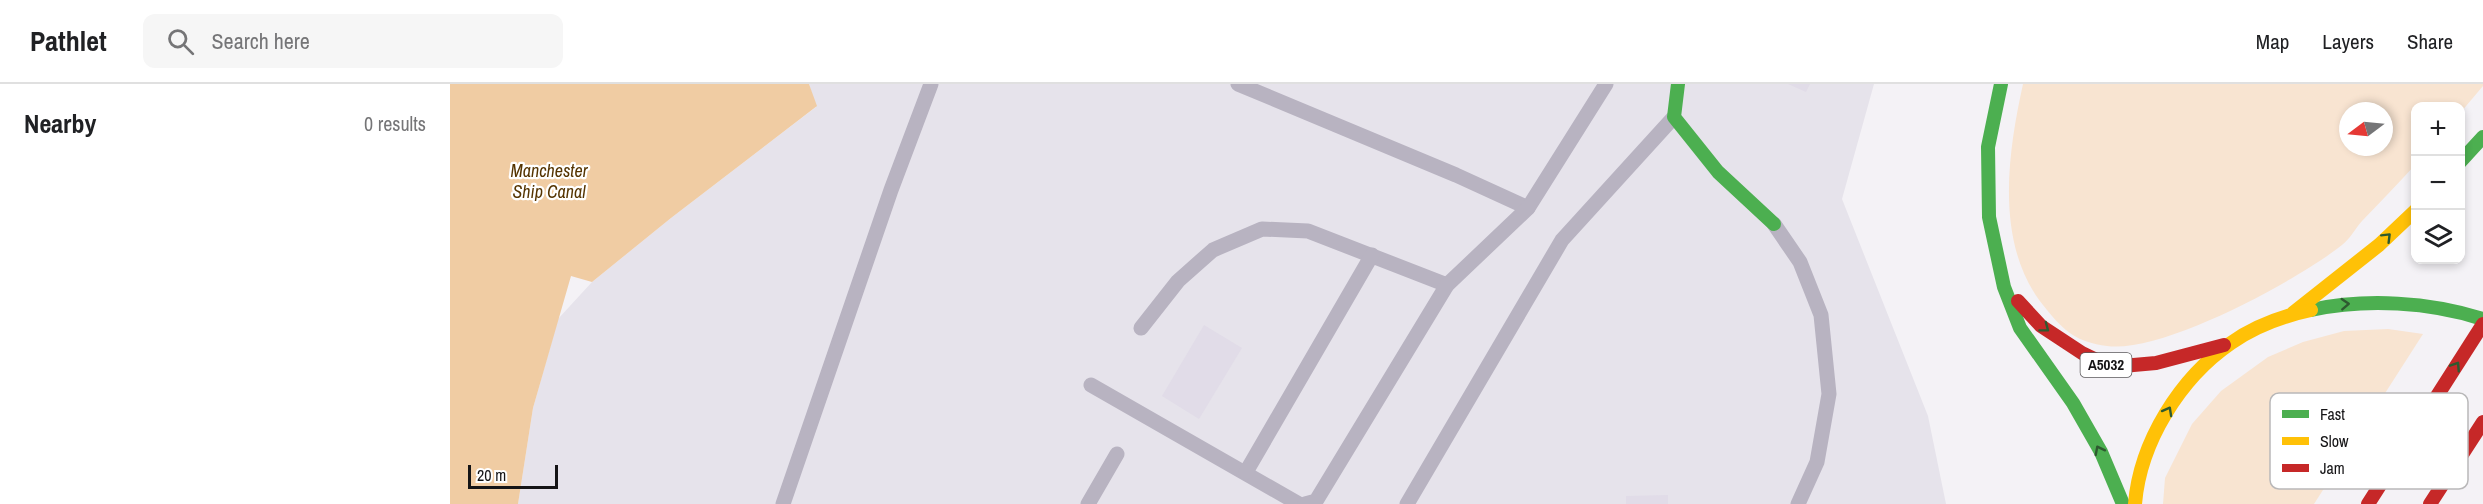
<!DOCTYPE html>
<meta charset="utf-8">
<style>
body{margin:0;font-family:"Archivo Narrow",sans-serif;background:#f6f6f6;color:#202124}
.controls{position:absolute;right:18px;top:18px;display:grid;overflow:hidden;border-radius:12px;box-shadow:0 3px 9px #0003}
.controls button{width:54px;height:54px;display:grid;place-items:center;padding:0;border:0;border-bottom:2px solid #e0e0e0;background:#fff;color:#202124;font:30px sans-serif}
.compass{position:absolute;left:1889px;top:18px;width:54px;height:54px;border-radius:50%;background:#fff;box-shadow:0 3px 9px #0003;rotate:254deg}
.scale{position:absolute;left:18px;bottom:15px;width:90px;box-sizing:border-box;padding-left:6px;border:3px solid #151416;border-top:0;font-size:16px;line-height:21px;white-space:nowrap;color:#151416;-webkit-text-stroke:4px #fff;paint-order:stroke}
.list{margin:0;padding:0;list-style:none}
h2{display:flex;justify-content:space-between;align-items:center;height:78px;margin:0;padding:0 24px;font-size:26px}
h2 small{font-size:20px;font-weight:400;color:#757577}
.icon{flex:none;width:33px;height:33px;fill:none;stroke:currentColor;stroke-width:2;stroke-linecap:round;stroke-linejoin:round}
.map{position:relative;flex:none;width:2033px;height:420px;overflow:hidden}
header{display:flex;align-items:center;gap:36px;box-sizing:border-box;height:84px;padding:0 30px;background:#fff;border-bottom:2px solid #e0e0e0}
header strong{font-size:28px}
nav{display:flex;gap:33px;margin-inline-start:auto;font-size:21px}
.search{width:420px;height:54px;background:#f6f6f6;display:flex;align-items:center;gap:15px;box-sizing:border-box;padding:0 21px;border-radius:12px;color:#757577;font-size:22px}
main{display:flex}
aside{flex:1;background:#fff}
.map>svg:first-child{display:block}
.built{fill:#e6e3eb}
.green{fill:#f8e4d1;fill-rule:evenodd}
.water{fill:#f0cca3}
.building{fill:#e1dce8}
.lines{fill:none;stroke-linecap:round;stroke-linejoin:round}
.lane{stroke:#b8b3c1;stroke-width:15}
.fast{stroke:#4caf50;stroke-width:14}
.slow{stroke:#ffc107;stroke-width:14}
.jam{stroke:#c62828;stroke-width:14}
.oneway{stroke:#2e5a30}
.labels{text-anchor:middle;stroke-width:4.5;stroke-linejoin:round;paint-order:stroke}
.shield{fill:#fff;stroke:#5b5a5c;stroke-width:1.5}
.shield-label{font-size:15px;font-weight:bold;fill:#151416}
.water-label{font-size:18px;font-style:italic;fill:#553401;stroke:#fff}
.key{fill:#fff;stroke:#b9b8b9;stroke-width:1.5}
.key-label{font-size:16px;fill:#151416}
</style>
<header>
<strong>Pathlet</strong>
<div class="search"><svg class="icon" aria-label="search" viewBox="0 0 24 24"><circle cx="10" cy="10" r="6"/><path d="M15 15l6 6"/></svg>Search here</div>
<nav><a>Map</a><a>Layers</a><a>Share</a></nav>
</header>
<main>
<aside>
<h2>Nearby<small>0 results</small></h2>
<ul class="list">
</ul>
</aside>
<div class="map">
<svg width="2033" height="420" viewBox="0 0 2033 420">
<rect width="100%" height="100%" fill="#f4f2f6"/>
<polygon class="built" points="359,0 1424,0 1392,115 1478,332 1496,420 68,420 83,324 108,235 142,198 221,134 366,23"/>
<g class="green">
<path d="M1573,0H2033V2L2011,28L2010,22H1966L1965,81C1948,100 1930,118 1912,137C1905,145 1900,155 1892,161C1848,196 1712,270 1657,262C1627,258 1615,248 1597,226C1544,165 1557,73 1573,0ZM1898,27H1934V63H1898Z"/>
<polygon points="1938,245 1973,250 1864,420 1713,420 1715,394 1742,340 1771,307 1818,273 1853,258 1894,247"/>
</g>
<polygon class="water" points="0,0 359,0 367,22 221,134 142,198 121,192 83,324 68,420 0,420"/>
<g class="building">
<polygon points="1338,0 1360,0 1356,8"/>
<polygon points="754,241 792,264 749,335 712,312"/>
<polygon points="1218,411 1218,420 1176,420 1176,412"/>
</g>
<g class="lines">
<g class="lane">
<polyline points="788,0 1006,91 1078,124"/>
<polyline points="1324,140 1350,178 1371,231 1379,310 1367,378 1348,420"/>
<polyline points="691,244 728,197 763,166 812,145 858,147 997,201"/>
<polyline points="641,301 849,420"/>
<polyline points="796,388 922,171"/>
<polyline points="333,420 441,106 481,0"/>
<polyline points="638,420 667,370"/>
<polyline points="855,420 866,417 997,201 1078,124 1156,0"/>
<polyline points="957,420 1112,156 1224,33"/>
</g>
<g class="fast">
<polyline points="1228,0 1224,33 1268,88 1324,140"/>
<polyline points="1551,0 1538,63 1539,133 1554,203 1570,244 1623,319 1651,368 1673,420"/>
<polyline points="2010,78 2033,53"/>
<path d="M1861,226C1916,214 1980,218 2033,235"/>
</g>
<g class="slow">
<polyline points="1843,229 1929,161 1966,126"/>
<path d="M1685,420C1690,358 1730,294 1781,259C1805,242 1833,232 1861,226"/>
</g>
<g class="jam">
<polyline points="1568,217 1591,242 1632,269 1661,283 1706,279 1774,261"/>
<polyline points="1918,420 2033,240"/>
<polyline points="1980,420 2033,338"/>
</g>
</g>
<defs><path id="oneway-chevron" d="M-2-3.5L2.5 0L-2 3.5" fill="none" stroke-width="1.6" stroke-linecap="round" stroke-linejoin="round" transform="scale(1.5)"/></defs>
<g class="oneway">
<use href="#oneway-chevron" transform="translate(1937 153) rotate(-45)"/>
<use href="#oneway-chevron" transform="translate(1895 220) rotate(-3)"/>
<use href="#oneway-chevron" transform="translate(1595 244) rotate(37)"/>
<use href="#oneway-chevron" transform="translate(2006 282) rotate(-57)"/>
<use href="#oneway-chevron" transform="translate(1718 327) rotate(-61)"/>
<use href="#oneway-chevron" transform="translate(1649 366) rotate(-117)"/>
</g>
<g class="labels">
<rect class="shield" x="1630.5" y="269" width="51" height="24" rx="4.5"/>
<g class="shield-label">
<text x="1656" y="286">A5032</text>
</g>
<g class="water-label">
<text x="99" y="93">Manchester<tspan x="99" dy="21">Ship Canal</tspan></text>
</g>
</g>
<rect x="1820" y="309" width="198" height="96" rx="9" class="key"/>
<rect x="1832" y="326" width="27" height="8" fill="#4caf50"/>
<rect x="1832" y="353" width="27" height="8" fill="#ffc107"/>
<rect x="1832" y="380" width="27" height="8" fill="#c62828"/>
<g class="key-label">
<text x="1870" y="336">Fast</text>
<text x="1870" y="363">Slow</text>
<text x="1870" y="390">Jam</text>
</g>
</svg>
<div class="controls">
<button>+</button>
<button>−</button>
<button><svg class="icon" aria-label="layers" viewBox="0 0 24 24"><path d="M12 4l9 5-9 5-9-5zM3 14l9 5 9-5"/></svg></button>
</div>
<svg class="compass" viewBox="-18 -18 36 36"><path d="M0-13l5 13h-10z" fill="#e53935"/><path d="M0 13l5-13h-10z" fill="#757577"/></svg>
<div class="scale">20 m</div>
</div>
</main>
